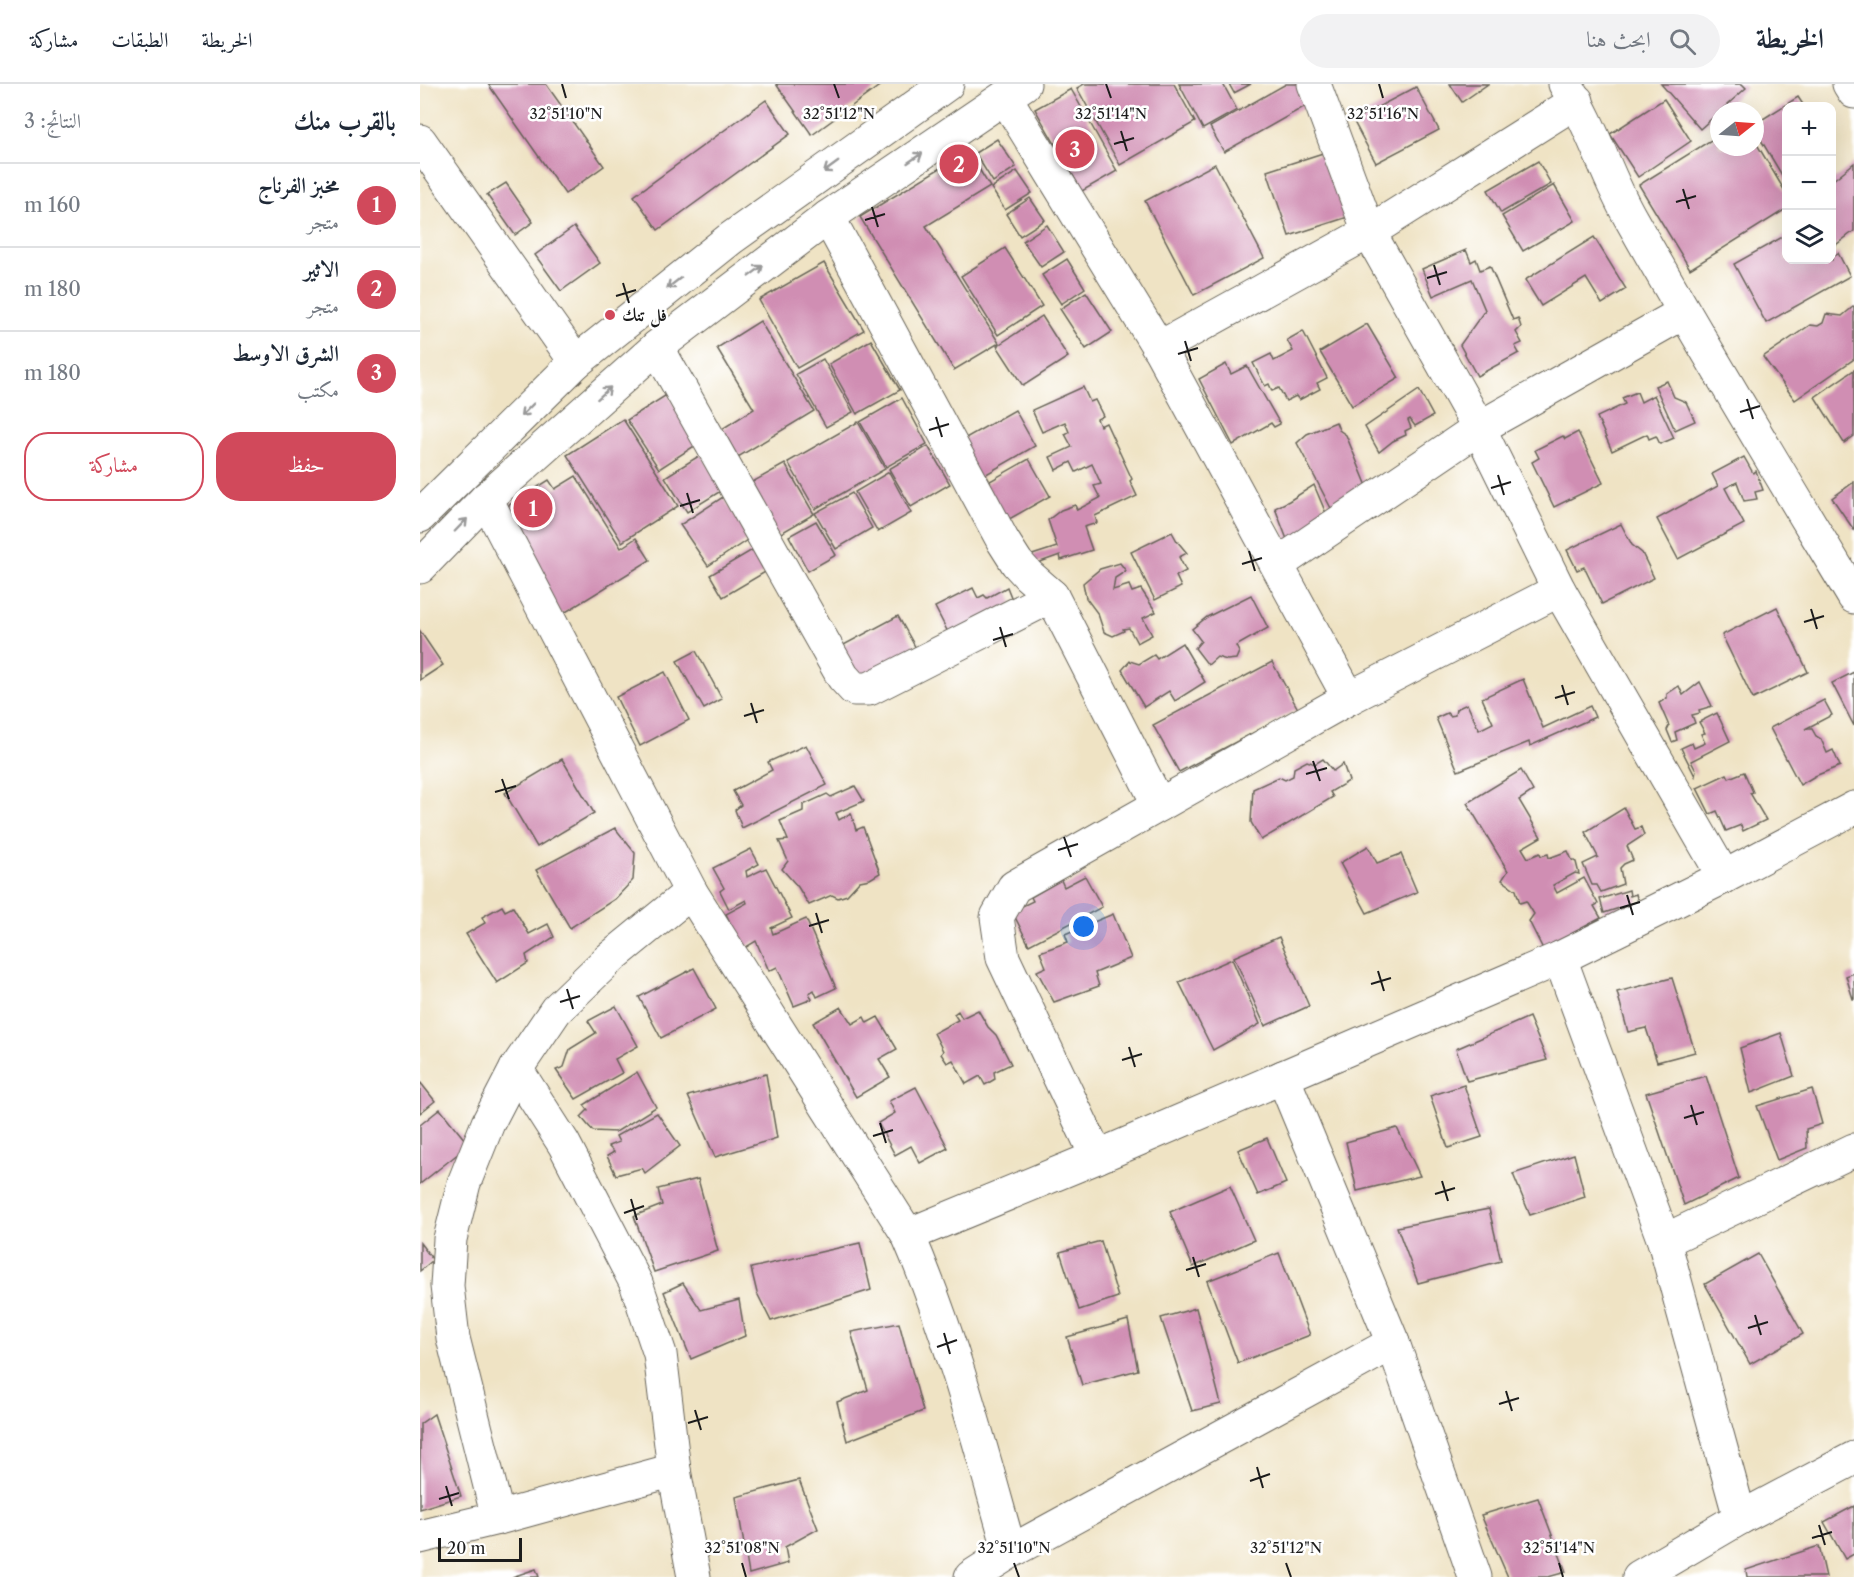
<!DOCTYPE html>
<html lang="ar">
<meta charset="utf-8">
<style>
body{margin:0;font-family:"Libre Caslon Text",Amiri,serif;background:#f2f2f3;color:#1f2937;direction:rtl}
.controls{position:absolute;right:18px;top:18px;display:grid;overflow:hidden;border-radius:12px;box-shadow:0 6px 24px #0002}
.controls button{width:54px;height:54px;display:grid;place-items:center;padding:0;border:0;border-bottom:2px solid #e0e1e3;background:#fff;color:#1f2937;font:30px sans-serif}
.compass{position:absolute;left:1290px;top:18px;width:54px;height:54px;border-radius:50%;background:#fff;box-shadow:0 6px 24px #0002;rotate:73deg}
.scale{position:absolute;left:18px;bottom:15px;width:84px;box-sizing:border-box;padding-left:6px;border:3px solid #1c1c1c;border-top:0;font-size:16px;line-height:21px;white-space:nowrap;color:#1c1c1c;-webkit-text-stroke:4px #fff;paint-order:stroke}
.you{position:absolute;left:664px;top:843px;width:21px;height:21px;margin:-15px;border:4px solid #fff;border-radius:50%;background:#1a73e8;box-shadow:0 0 0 9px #1a73e833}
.badge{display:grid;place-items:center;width:39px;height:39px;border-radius:50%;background:#d1495b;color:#fff;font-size:20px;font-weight:700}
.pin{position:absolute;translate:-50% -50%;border:3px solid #fff;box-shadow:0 2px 6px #0006}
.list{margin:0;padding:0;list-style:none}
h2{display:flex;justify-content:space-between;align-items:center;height:78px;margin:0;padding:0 24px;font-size:26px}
h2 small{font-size:20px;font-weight:400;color:#747a83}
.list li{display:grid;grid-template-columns:39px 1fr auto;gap:18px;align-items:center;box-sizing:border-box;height:84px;padding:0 24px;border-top:2px solid #e0e1e3}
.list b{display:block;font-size:22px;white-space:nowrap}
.list p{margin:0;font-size:20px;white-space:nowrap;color:#747a83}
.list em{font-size:20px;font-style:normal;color:#747a83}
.actions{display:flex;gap:12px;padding:18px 24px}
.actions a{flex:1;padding:14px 0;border:2px solid #d1495b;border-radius:24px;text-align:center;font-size:21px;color:#d1495b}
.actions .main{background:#d1495b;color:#fff}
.icon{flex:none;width:33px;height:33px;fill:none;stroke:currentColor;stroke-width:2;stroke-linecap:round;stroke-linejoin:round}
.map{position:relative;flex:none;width:1434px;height:1493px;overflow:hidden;direction:ltr}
header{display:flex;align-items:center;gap:36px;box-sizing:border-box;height:84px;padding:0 30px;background:#fff;border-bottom:2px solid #e0e1e3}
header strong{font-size:28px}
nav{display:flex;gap:33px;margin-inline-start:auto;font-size:21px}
.search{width:420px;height:54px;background:#f2f2f3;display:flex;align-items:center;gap:15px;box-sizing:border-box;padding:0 21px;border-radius:33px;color:#747a83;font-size:22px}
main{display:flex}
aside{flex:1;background:#fff}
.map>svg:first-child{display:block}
.building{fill:#d08eb3}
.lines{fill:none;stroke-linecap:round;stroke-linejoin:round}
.street-casing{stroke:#666257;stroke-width:35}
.primary-casing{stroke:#666257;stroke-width:35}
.street{stroke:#fff;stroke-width:33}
.primary{stroke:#fff;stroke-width:33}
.oneway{stroke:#999}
.ticks{fill:none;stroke:#1c1c1c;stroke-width:2}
.poi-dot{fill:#d1495b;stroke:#fff;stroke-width:2}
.labels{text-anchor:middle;stroke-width:5;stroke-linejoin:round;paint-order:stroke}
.poi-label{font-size:18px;font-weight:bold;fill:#1c1c1c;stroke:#fff;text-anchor:start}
.ticks-label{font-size:15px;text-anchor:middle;fill:#1c1c1c;stroke:#fff;stroke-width:5;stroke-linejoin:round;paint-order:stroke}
</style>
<header>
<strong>الخريطة</strong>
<div class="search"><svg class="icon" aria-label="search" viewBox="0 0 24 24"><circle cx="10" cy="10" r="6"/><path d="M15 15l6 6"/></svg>ابحث هنا</div>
<nav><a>الخريطة</a><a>الطبقات</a><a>مشاركة</a></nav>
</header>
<main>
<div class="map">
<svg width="1434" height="1493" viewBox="0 0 1434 1493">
<rect width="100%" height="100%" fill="#fff"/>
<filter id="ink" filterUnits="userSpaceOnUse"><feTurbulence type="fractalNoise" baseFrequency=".0167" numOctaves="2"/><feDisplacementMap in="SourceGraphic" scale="12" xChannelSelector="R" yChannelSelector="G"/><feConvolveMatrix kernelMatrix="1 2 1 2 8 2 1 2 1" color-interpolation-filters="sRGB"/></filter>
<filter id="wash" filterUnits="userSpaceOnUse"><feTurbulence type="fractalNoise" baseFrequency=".008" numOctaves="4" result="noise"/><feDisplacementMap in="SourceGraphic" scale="24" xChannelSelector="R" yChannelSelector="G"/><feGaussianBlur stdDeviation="1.35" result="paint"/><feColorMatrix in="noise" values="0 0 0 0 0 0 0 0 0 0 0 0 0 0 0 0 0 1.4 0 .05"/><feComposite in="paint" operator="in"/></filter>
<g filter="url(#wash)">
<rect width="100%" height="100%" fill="#efe3c4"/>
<g id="blocks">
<g class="building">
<polygon points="68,0 126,0 184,82 145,110"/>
<polygon points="356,0 462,0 392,51"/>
<polygon points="664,0 754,0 775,38 700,81 657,4"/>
<polygon points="759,0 803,0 817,26 783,45"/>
<polygon points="809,0 831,0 814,9"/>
<polygon points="866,0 881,0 891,19 804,68 790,43"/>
<polygon points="1030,0 1068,0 1042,18"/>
<polygon points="1241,0 1322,0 1326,4 1280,45"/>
<polygon points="996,3 1019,46 956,79 933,36"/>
<polygon points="651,5 697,87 662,107 615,25"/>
<polygon points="1378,13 1384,22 1366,22 1366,98 1335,46 1335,40"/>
<polygon points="1244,15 1271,57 1218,93 1190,50"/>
<polygon points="346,16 370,50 238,146 214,112"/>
<polygon points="1299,51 1299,63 1335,63 1335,57 1366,109 1366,125 1270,185 1219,101"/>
<polygon points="577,55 596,83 573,98 555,69"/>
<polygon points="548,67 570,103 506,142 579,259 534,286 440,133"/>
<polygon points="906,68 928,133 869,152 847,87"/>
<polygon points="1118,77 1131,100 1081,129 1068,106"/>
<polygon points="1434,79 1434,147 1413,163 1412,161 1412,97"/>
<polygon points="795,80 844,174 774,211 725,117"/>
<polygon points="597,87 612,109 585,126 571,104"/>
<polygon points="86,99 113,138 95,151 67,111"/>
<polygon points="1134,101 1155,137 1103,167 1082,132"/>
<polygon points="610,114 625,136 600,152 586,130"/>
<polygon points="627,141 644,168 621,183 603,157"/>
<polygon points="154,143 180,179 141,207 115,171"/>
<polygon points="1366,151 1366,176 1412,176 1412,173 1418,169 1430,192 1346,239 1314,180"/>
<polygon points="1174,153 1206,205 1182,220 1166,194 1121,222 1105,196"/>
<polygon points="585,164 622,222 578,251 541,192"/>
<polygon points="1046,166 1051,178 1056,175 1060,186 1070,182 1093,236 1098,234 1101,243 1096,248 1102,259 1095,262 1099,269 1057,292 1040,261 1065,226 1052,195 1013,212 1002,185"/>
<polygon points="647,175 665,204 641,220 622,191"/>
<polygon points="404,179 444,246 377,284 339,216"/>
<polygon points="666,208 692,248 666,265 640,225"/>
<polygon points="1434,222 1434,275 1375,316 1343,273 1390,241 1398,242 1403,239 1406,230 1422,232"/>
<polygon points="622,232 648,273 603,302 577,262"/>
<polygon points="340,237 394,327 318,373 302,345 334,325 297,264"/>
<polygon points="947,240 979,294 932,322 900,268"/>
<polygon points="883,247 907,294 897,299 900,305 879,316 876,312 866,317 859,304 852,307 849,300 845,302 833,279 851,270 854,277 873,267 867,256"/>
<polygon points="451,256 480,306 437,330 409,280"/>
<polygon points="403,275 433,328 406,343 376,290"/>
<polygon points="806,280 811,290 827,282 860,340 854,343 851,339 813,361 779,295"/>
<polygon points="1434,286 1434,352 1424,359 1395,313"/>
<polygon points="1247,297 1254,313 1266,318 1275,337 1255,346 1235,302"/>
<polygon points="663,303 670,318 675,316 683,332 677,335 680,342 686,339 712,395 710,397 717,412 675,432 677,439 664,443 672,466 641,476 640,471 609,482 606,473 637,463 628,436 641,426 655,421 657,426 680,414 674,402 681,400 672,380 656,388 651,378 636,386 630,373 652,363 645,350 649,348 645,338 622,348 612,326"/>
<polygon points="999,306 1013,332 995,342 990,335 988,336 991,344 985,347 986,351 973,357 959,368 945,343"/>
<polygon points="1217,308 1221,318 1234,311 1254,354 1240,360 1236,352 1229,355 1227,350 1192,367 1177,333 1205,320 1202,314"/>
<polygon points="248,310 279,359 239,385 207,336"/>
<polygon points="482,314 507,360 466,383 440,338"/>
<polygon points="595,326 615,362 556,396 535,360"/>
<polygon points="203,335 258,422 202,458 147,371"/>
<polygon points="438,338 465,385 395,425 368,378"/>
<polygon points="916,338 919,346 926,351 949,407 913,428 877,359 887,350"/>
<polygon points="1158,348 1183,399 1134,423 1112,378 1119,374 1115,366 1143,352 1145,355"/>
<polygon points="508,362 530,400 491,423 469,385"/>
<polygon points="282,370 304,405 267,428 245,393"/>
<polygon points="1324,373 1333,389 1336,387 1343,406 1335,408 1337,415 1324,417 1317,398 1305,404 1324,440 1258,475 1237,435 1298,402 1292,390"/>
<polygon points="609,375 630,412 584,438 563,401"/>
<polygon points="365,380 394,430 356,452 327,401"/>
<polygon points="469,388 491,429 458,448 435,408"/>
<polygon points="156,392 201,464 216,454 230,476 141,531 78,428 129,396 135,405"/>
<polygon points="1434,398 1434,446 1412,414"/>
<polygon points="894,401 908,434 868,458 855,424 869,417"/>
<polygon points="432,409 452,444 416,465 395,429"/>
<polygon points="303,413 330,454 288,482 260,441"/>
<polygon points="396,437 416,471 388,487 369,452"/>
<polygon points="1201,440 1212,461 1222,469 1234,494 1182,520 1164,483 1157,486 1147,466"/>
<polygon points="752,448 757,457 767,469 759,473 766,487 756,492 761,503 735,516 711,468"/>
<polygon points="334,465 347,487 303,513 290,491"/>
<polygon points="700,479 706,487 695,494 693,506 709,501 712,508 721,505 736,528 723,534 732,551 717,559 709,544 703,545 704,547 693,552 684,548 678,530 666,514 663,499 680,485"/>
<polygon points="587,503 593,518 534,560 515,523 553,504 558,514 564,511 567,514"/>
<polygon points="831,511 848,544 816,562 819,568 816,575 807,576 797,573 788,581 775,564 781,557 772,545 787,533"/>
<polygon points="1357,523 1388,588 1333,615 1302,551"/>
<polygon points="478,532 498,568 438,601 418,564"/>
<polygon points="0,547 23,581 0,596"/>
<polygon points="762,559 785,598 755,617 749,607 724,623 702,586 710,577 719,580 734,571 737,575"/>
<polygon points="276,567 302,615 284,625 257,577"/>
<polygon points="852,578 878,625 759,688 733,641"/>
<polygon points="245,588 269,636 220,662 196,613"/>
<polygon points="1434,588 1434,642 1412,599"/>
<polygon points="1103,595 1123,644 1170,622 1175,633 1110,662 1109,658 1038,687 1016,634 1027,629 1030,632 1035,631 1036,625 1047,620 1059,646 1073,639 1062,614"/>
<polygon points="1280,598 1292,622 1279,626 1280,629 1272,631 1275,639 1255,648 1257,656 1252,658 1247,646 1249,642 1239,619 1247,614 1247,610 1259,602 1263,611"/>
<polygon points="1404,616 1412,631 1385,645 1392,645 1396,652 1401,655 1407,669 1413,666 1420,682 1395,692 1380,701 1350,644"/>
<polygon points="1297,629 1310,657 1271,677 1276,687 1275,692 1261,664 1272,659 1274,664 1285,659 1281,650 1285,649 1279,638"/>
<polygon points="386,661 407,701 322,744 315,726 321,721 313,707 352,686 348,678"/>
<polygon points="142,675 174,729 117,763 85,709"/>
<polygon points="903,675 913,687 923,680 929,697 910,708 913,713 841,756 831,738 833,705 859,693 865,696 873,692 874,684 887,677 895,680"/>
<polygon points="1101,686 1113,707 1099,716 1121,753 1102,764 1108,774 1120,769 1121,772 1128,770 1129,774 1148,767 1152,776 1156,778 1159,790 1155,789 1133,801 1137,809 1164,794 1178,820 1174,822 1181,834 1123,865 1109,837 1114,830 1106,817 1100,819 1096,806 1082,796 1088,787 1047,719"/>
<polygon points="1324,688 1333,708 1330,709 1346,736 1323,747 1321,741 1306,747 1297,727 1290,730 1277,704 1307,690 1309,694"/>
<polygon points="435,702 444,717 416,729 419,736 431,729 436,746 443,743 460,789 450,795 440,797 427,811 418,814 412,811 389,821 378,803 362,785 368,777 359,757 368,756 360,737 383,727 383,721 407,710 411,713"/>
<polygon points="1204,724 1215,745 1221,743 1224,751 1207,762 1213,776 1204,780 1200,784 1203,800 1181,808 1177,801 1172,801 1163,780 1178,773 1165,748"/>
<polygon points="195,744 215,769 213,796 195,815 150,844 116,786"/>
<polygon points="948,762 957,779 981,770 997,808 947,829 920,779"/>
<polygon points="331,765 339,780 326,787 327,793 346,784 372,834 351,844 353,850 386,835 416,904 397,913 394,906 389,909 392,915 374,922 357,883 349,887 336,857 323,865 306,830 327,819 326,816 309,825 300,807 304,804 293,784"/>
<polygon points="665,792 682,823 609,861 592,827 613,817 611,813 641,796 644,803"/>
<polygon points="1209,806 1210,812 1216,810 1218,818 1184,829 1180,815"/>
<polygon points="82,822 85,827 93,823 109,850 128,840 134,853 106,871 108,879 77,899 46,850 65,839 62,833"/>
<polygon points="693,830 711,874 675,889 679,902 634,918 617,887 626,883 620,868 648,858 645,850"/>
<polygon points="859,853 889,922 845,942 814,873"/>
<polygon points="812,875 840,940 793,966 759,898"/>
<polygon points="274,884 296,925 241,954 219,913"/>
<polygon points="1434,889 1434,915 1433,915 1426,892"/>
<polygon points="1252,894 1275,968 1237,978 1226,944 1208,948 1197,908"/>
<polygon points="196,922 218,962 195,975 202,989 156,1015 136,986 144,983 150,965 176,949 168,937"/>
<polygon points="421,923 432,940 444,933 447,939 458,933 477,965 459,975 470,993 436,1013 393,939"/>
<polygon points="558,926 568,943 576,951 591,980 574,988 575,995 565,1001 560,992 546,1000 533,976 527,979 521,970 523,967 514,949 538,936 534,930 538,927 542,934"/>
<polygon points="1109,933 1127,976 1047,997 1036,965"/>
<polygon points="1361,949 1374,992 1331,1009 1320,964"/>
<polygon points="217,988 236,1023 196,1048 173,1047 161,1033 168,1026 164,1021"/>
<polygon points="346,990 357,1054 295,1073 268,1012"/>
<polygon points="1286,992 1319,1094 1264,1121 1226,1009"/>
<polygon points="0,998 15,1017 0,1029"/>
<polygon points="1044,1001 1062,1053 1028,1064 1010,1012"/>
<polygon points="496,1003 528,1064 500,1079 491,1062 475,1071 458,1039 475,1029 469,1017"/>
<polygon points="1392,1005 1402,1040 1386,1045 1387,1064 1357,1076 1337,1022"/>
<polygon points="20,1025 49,1061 0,1100 0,1041"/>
<polygon points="237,1029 260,1062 225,1089 222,1084 196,1091 187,1072 194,1068 188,1062 199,1058 196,1052"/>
<polygon points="977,1044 1000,1092 937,1107 926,1058"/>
<polygon points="847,1054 866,1099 838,1111 818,1066"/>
<polygon points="1154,1070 1165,1113 1110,1131 1093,1090"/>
<polygon points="278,1095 298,1167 234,1188 214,1132 242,1121 238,1105"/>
<polygon points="810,1102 834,1156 773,1183 750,1128"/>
<polygon points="1069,1125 1081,1177 998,1199 977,1143"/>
<polygon points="681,1157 698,1213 659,1226 640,1168"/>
<polygon points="0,1159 13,1176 0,1187"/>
<polygon points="440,1159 451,1206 351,1237 337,1209 331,1184"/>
<polygon points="859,1169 890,1251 818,1279 787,1197"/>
<polygon points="1338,1170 1383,1250 1330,1280 1285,1200"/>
<polygon points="263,1199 281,1226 319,1216 325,1252 271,1275 244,1208"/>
<polygon points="776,1224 801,1320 772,1327 741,1234"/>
<polygon points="708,1236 718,1286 662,1301 647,1253"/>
<polygon points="479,1239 503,1327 427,1357 417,1318 448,1306 431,1248"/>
<polygon points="14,1330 41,1412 0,1425 0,1340"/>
<polygon points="379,1396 398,1445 365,1463 368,1479 329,1490 316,1413"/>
<polygon points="1118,1414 1146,1488 1128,1493 1088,1493 1061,1431"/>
<polygon points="1434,1422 1434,1470 1425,1475 1404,1438"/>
<polygon points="1399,1462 1406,1493 1327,1493 1326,1486"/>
<polygon points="116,1485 119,1493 92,1493"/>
</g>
</g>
</g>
<g filter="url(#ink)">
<use href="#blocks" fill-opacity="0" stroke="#666257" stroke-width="1.5"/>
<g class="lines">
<defs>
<g id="street">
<polyline points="894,0 949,148 1059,344 1139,506 1304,793"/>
<path d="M1145,0C1173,42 1186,92 1211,135C1283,263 1359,388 1434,513"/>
<polyline points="1429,0 1434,8"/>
<polyline points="585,13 739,264 929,614"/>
<polyline points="0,57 156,278"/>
<polyline points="408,133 583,457 597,479 608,491 632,512 739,721"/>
<polyline points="237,263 423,593 434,605 449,605 632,512"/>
<polyline points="739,264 949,148 1157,17"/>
<path d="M66,415L271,808L488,1151C532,1253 560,1361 590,1468"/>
<polyline points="858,480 1059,344 1263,229"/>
<polyline points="1140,874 1244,1157 1320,1434"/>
<polyline points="96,985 144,1060 216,1199 240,1270 254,1386 274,1493"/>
<polyline points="863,993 973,1259 1055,1493"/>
<polyline points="677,1073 583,874 577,833 594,803 929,614 1139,506"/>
<polyline points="488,1151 677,1073 1140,874 1304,793 1434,724"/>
<polyline points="1244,1157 1434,1066"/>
<polyline points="78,1434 33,1254 27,1202 30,1155 44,1099 68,1039 96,985 136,926 189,875 271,808"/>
<polyline points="0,1453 78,1434 254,1386"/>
<polyline points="551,1493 590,1468 973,1259"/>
<polyline points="1219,1493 1320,1434 1434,1374"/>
</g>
<g id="primary">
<polyline points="0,432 156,278 310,155 527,0"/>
<polyline points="0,483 66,415 237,263 408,133 604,0"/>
</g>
</defs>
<use href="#street" class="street-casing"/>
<use href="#primary" class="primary-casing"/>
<use href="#street" class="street"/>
<use href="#primary" class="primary"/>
</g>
<defs><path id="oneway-shaft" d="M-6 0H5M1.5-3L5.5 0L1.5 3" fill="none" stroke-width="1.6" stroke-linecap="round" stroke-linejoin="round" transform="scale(1.5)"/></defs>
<g class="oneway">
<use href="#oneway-shaft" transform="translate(495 74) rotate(-34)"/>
<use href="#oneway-shaft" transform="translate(411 83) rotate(144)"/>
<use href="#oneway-shaft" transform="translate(336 187) rotate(-37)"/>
<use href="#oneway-shaft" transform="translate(254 199) rotate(142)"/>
<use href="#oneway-shaft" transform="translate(184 309) rotate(-42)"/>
<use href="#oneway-shaft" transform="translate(107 326) rotate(135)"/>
<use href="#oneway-shaft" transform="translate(41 441) rotate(-46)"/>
</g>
</g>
<path class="ticks" d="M142,0L146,14M414,0L419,14M686,0L691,14M959,0L963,14M701,47L707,67M694,60L714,54M1263,105L1269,125M1256,118L1276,112M452,123L458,143M445,136L465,130M1014,181L1020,201M1007,194L1027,188M203,199L209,219M196,212L216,206M765,257L771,277M758,270L778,264M1327,315L1333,335M1320,328L1340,322M516,333L522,353M509,346L529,340M1078,391L1084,411M1071,404L1091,398M267,409L273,429M260,422L280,416M829,467L835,487M822,480L842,474M1391,525L1397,545M1384,538L1404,532M580,543L586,563M573,556L593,550M1142,601L1148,621M1135,614L1155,608M331,619L337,639M324,632L344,626M893,677L900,697M886,690L907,684M82,695L89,715M75,708L96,702M644,753L651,773M638,766L658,760M1207,811L1213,831M1200,824L1220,818M396,829L402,849M389,842L409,836M958,887L964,907M951,900L971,894M147,905L153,925M140,918L160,912M709,963L715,983M702,976L722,970M1271,1021L1277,1041M1264,1034L1284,1028M460,1039L466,1059M453,1052L473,1046M1022,1097L1028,1117M1015,1110L1035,1104M211,1115L217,1136M204,1129L224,1122M773,1173L779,1193M766,1186L786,1180M1335,1231L1341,1251M1328,1244L1348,1238M524,1249L530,1270M517,1263L537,1256M1086,1307L1092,1327M1079,1320L1099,1314M275,1326L281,1346M268,1339L288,1333M837,1383L843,1404M830,1397L850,1390M26,1402L32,1422M19,1415L39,1409M1399,1441L1405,1461M1392,1454L1412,1448M322,1479L326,1493M594,1479L599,1493M866,1479L871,1493M1139,1479L1143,1493"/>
<circle class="poi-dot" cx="190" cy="231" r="6"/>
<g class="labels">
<g class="poi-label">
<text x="202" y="237">فل تنك</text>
</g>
</g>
<g class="ticks-label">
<text x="146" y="35">32°51'10"N</text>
<text x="419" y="35">32°51'12"N</text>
<text x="691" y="35">32°51'14"N</text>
<text x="963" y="35">32°51'16"N</text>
<text x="322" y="1469">32°51'08"N</text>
<text x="594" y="1469">32°51'10"N</text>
<text x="866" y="1469">32°51'12"N</text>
<text x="1139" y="1469">32°51'14"N</text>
</g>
</svg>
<div class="controls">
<button>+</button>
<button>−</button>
<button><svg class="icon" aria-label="layers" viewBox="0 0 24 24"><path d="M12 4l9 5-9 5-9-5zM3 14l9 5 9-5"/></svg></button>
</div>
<svg class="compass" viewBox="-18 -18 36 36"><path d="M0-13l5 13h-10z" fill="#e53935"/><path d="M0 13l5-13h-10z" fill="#747a83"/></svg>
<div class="scale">20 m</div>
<div class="you"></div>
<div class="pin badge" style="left:113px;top:424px">1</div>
<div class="pin badge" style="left:539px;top:80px">2</div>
<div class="pin badge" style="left:655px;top:65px">3</div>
</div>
<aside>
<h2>بالقرب منك<small>النتائج: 3</small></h2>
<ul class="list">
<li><span class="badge">1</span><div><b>مخبز الفرناج</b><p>متجر</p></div><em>160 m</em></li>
<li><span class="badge">2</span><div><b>الاثير</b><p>متجر</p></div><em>180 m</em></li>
<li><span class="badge">3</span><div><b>الشرق الاوسط</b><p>مكتب</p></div><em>180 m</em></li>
</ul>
<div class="actions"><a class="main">حفظ</a><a>مشاركة</a></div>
</aside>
</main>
